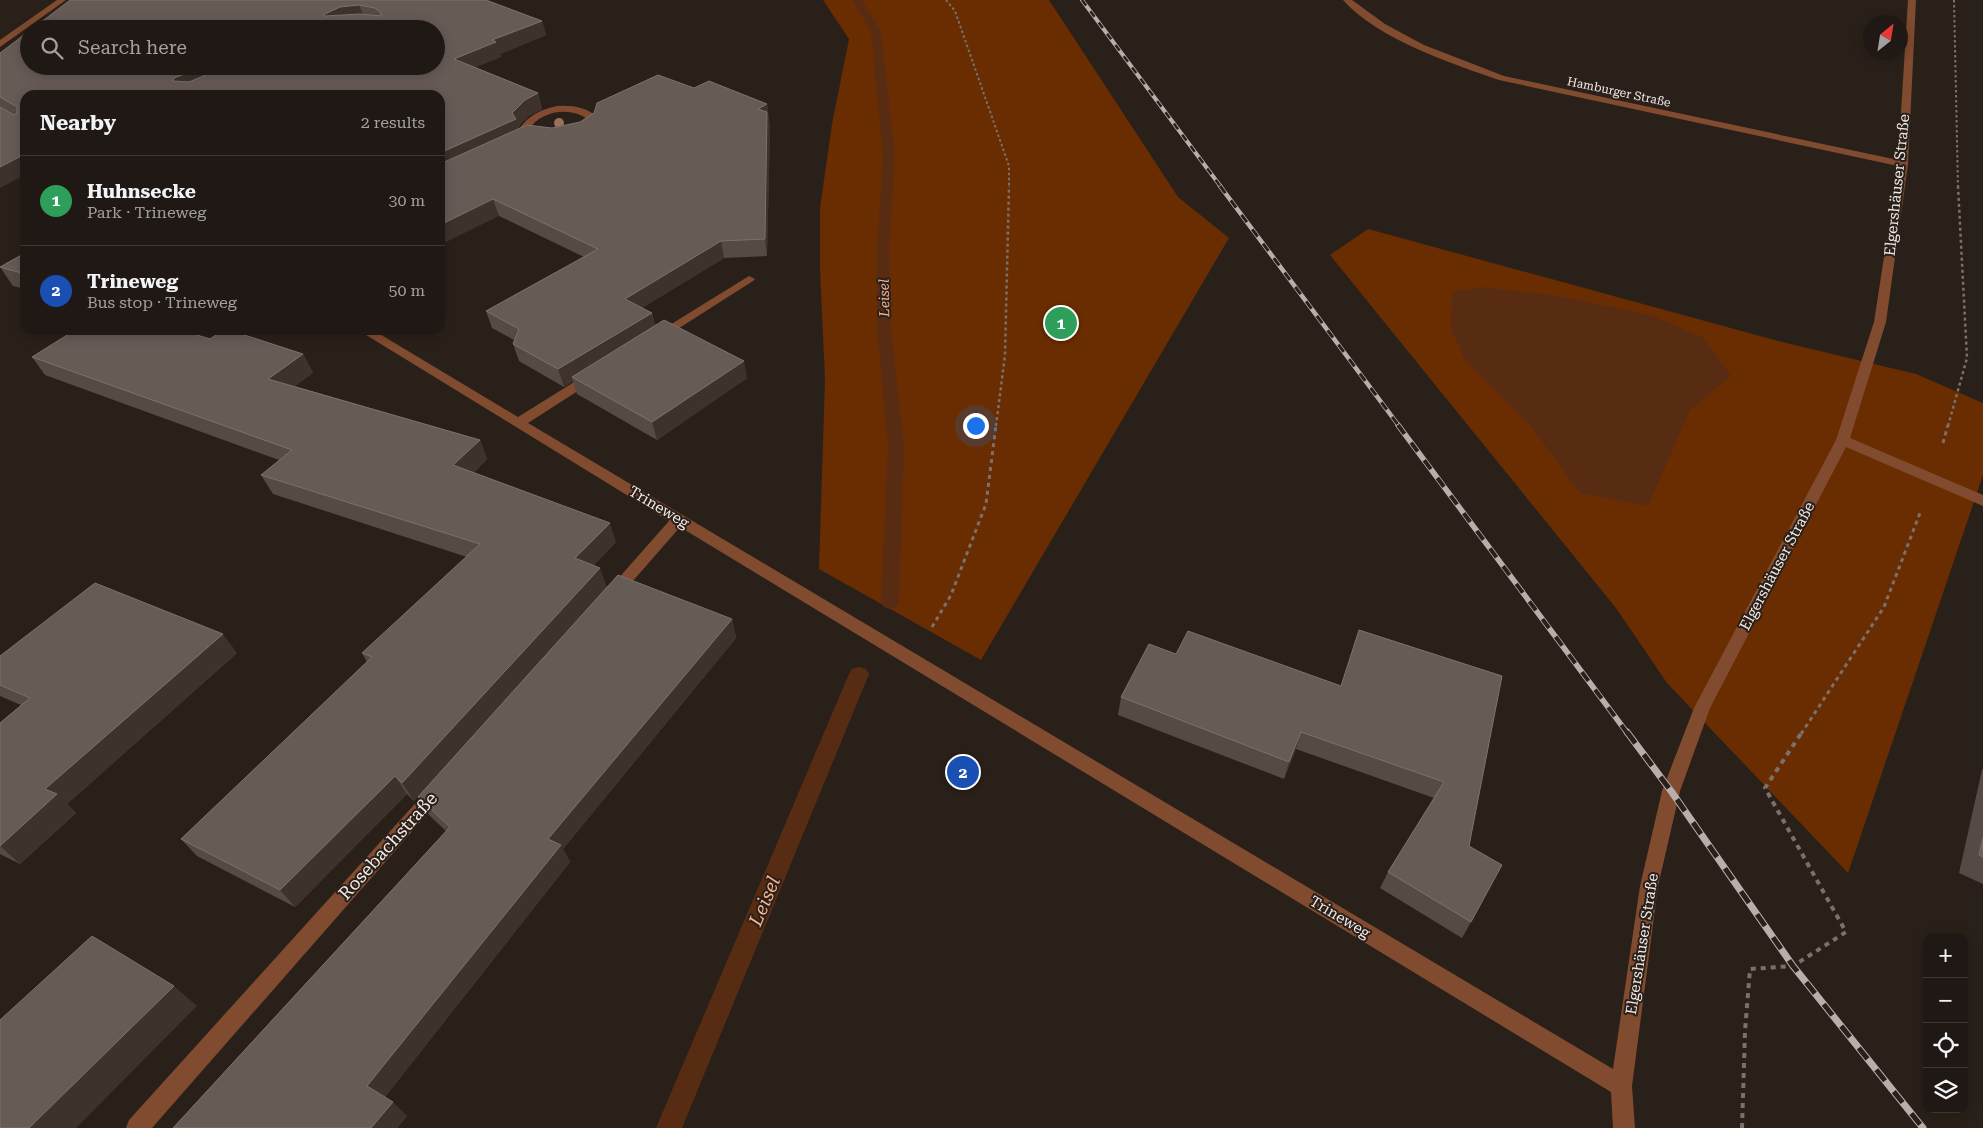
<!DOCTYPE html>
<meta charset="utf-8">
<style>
body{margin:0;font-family:"Roboto Serif",serif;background:#2d2522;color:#f1f3f6}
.controls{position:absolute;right:15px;bottom:15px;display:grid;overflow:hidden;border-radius:10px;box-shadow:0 2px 12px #0003}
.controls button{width:45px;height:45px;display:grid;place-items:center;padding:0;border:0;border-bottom:1px solid #3d3734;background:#201814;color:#f1f3f6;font:25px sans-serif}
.compass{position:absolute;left:1863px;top:15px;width:45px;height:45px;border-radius:50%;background:#201814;box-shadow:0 2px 12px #0003;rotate:30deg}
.you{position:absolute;left:975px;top:425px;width:18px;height:18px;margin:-12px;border:4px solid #fff;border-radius:50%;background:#1a73e8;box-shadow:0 0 0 8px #1a73e833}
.badge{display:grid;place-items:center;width:32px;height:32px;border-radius:50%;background:#8c9099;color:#fff;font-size:16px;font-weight:700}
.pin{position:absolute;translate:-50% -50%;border:2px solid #fff;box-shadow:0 1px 5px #0006}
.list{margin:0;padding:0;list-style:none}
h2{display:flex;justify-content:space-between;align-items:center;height:65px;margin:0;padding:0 20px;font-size:21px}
h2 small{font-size:16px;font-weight:400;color:#a2a0a0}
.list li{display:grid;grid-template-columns:32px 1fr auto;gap:15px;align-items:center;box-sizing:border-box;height:90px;padding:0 20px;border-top:1px solid #3d3734}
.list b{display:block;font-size:19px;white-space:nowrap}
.list p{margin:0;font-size:16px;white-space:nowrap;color:#a2a0a0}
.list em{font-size:16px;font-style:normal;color:#a2a0a0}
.icon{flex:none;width:28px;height:28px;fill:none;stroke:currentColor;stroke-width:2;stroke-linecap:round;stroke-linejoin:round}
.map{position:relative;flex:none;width:1983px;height:1128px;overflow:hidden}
.search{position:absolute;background:#201814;box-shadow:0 2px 12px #0003;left:20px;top:20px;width:425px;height:55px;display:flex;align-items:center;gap:12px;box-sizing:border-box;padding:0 18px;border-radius:28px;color:#a2a0a0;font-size:19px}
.panel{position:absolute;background:#201814;box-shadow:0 2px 12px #0003;left:20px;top:90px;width:425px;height:245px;border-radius:15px}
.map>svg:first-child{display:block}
.green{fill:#6a2d01}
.water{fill:#582c13}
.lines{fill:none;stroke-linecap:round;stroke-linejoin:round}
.stream{fill:#582c13;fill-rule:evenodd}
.path-far3{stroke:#7a716c;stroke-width:2;stroke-dasharray:2.5 2.5;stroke-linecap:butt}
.path-far2{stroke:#7a716c;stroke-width:2.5;stroke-dasharray:3 3;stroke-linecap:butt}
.path-far1{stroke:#7a716c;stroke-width:3;stroke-dasharray:4 4;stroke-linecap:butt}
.path{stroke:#7a716c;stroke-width:4;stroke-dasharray:5 5;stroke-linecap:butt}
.minor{fill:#804b2f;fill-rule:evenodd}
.rail-far3-casing{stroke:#b8afab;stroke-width:4}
.rail-far2-casing{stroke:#b8afab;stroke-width:4.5}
.rail-far1-casing{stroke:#b8afab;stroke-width:5.5}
.rail-casing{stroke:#b8afab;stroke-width:7}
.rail-far3{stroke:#2a201a;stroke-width:2.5;stroke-dasharray:7;stroke-linecap:butt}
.rail-far2{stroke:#2a201a;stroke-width:3;stroke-dasharray:9;stroke-linecap:butt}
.rail-far1{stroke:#2a201a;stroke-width:4;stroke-dasharray:11;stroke-linecap:butt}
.rail{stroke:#2a201a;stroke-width:5;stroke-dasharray:14;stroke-linecap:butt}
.tree{fill:#9a705a}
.wall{fill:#564a44}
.shaded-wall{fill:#3d322c}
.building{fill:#675b56;stroke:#7c726c;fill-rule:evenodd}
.labels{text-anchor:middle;stroke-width:4;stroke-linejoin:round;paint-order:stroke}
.far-street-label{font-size:12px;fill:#f2eae6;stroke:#2a201a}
.far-water-label{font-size:14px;font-style:italic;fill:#f7b491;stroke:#2a201a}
.street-label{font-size:15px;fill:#f2eae6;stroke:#2a201a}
.near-street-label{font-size:18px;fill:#f2eae6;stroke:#2a201a}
.near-water-label{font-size:19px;font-style:italic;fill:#f7b491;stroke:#2a201a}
</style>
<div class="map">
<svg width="1983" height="1128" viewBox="0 0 1983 1128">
<rect width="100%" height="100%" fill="#2a201a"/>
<g class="green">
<polygon points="823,0 1049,0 1178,197 1229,238 981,660 819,569 825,379 820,269 820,208 832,124 849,39"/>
<polygon points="1368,229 1782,342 1916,374 1983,403 1983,475 1848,873 1667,683 1616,608 1330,255"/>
</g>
<polygon class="water" points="1481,287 1553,295 1651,315 1704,338 1731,376 1690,410 1648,506 1580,493 1531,426 1465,360 1451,328 1452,292"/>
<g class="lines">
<g class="stream">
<polygon points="852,0 862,0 881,31 895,157 889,248 891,329 904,447 899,602 896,607 890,609 884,607 881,602 888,447 877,329 877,248 883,157 871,31"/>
<polygon points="859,667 866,669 869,674 682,1128 656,1128 849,674 852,669"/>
</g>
<g class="path-far3">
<polyline points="946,0 955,11 1009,166 1009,187"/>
<polyline points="1954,0 1958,187"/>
</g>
<g class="path-far2">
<polyline points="996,426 1005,355 1009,186"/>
<polyline points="1948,426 1967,358 1958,186"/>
</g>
<g class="path-far1">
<polyline points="1943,443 1948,425"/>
<polyline points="932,627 951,595 986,504 996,425"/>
<polyline points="1801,734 1884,607 1920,513"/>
</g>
<polyline class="path" points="1742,1128 1745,1031 1750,969 1793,966 1846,932 1765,788 1802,732"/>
<g class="minor">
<polygon points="57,0 66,0 0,47 0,40"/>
<path d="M1343,0H1352L1385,24L1424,45L1504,76L1898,160L1908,0H1916L1908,164L1886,322L1850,438L1983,495V506L1846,447L1710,708L1680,791L1658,886L1632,1086L1635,1128H1613L1611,1092L680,527L619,597L614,599L609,597L606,593L609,589L669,521L358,330H373L518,417L587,374H595L597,377L595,380L528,423L1613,1069L1640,886L1662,791L1694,708L1836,440L1874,322L1898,166L1499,80C1450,63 1378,39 1343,0Z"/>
<path d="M557,106C572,105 588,107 599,119L597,127L588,133H582L580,131L588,126L589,120C571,106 542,110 529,129L535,136L533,138H527L519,129C529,115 540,110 557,106Z"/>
<polygon points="749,276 755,279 753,281 662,339 658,340 652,336"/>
<polygon points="437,783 443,786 446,791 443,796 152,1128 126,1128 129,1120 431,786"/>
</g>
<defs>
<polyline id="rail-far3" points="1082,0 1221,187"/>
<polyline id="rail-far2" points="1220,186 1399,426"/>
<polyline id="rail-far1" points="1398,425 1628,734"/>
<polyline id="rail" points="1627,732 1671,791 1793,966 1923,1128"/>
</defs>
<use href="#rail-far3" class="rail-far3-casing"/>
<use href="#rail-far2" class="rail-far2-casing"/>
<use href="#rail-far1" class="rail-far1-casing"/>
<use href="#rail" class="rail-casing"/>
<use href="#rail-far3" class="rail-far3"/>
<use href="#rail-far2" class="rail-far2"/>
<use href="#rail-far1" class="rail-far1"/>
<use href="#rail" class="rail"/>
</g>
<circle class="tree" cx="559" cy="123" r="5"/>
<g class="wall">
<polygon points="70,0 486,0 542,21 546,35 500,54 501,57 475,67 538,93 542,109 530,115 521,123 519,127 519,129 552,128 580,122 694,88 767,104 770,128 767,256 724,258 642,308 652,313 655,325 747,378 657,440 577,394 573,381 564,387 519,361 513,344 514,340 492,328 486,311 584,257 499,216 440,95 25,95 0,188 0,53 29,66 436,66"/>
<polygon points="25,253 25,289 13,286 0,267"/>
<polygon points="210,339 303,354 313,373 294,386 480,440 487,459 473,473 616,542 594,565 607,587 732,619 736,638 563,849 570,862 385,1097 407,1116 397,1128 173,1128 446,831 429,815 418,797 479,729 414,801 407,794 295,907 197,856 181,839 367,662 362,653 467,557 273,494 261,475 279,460 45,375 32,357"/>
<polygon points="1359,630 1502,676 1469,846 1471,922 1462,938 1380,888 1388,872 1434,798 1296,749 1284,779 1118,715 1121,697 1176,654 1341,686"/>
<polygon points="237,653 67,804 76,813 20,864 0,854 0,723 21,705 0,696 0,656"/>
<polygon points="1983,769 1983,884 1959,873 1982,770"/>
</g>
<g class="shaded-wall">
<polygon points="359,5 365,19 331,29 323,15 340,7"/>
<polygon points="542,21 546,35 500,54 501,57 459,74 454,59 492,40"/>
<polygon points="205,66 250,66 181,93 173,81 174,78"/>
<polygon points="538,93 542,109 530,115 521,123 519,127 521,134 440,172 440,153 512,113 525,100"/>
<polygon points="767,104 770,128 767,256 765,239 758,109"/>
<polygon points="25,154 25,175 0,188 0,167"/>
<polygon points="493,199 499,216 440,245 440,225"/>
<polygon points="721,241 724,258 629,316 625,299"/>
<polygon points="652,313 656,330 572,377 573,381 564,387 558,369"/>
<polygon points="303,354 313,373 279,398 268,379"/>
<polygon points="744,361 747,378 657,440 652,422"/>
<polygon points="480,440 487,459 461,484 453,465"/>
<polygon points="610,523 616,542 582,577 575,558"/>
<polygon points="600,568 607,587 414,801 402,783"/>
<polygon points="732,619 736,638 563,849 570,862 382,1101 367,1086 548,839"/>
<polygon points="223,634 237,653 67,804 76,813 20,864 0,846 45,789"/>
<polygon points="1301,732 1296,749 1284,779 1289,762"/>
<polygon points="395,776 407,794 295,907 280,890"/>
<polygon points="174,986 197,1006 76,1128 29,1128"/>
<polygon points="393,1102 407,1116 397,1128 371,1128"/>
</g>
<g class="building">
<path d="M70,0H486L542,21L492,40L496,42L454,59L538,93L525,100L512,113L516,119L440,153V95H25V154L0,167V107L14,115L17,113V107L0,97V53L29,31V66H205L174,78L173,81L189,82L227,66H436V29H32ZM359,5L375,8L381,13V16L360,14L325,16L323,15L340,7Z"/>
<polygon points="658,75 694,88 709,81 767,104 758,109 767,112 765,239 721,241 625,299 652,313 558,369 513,344 519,329 486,311 598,249 493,199 440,225 440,164 527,125 552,128 580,122 594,113 597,103"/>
<polygon points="25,253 25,274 0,267"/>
<polygon points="664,320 744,361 652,422 572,377"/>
<polygon points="75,330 181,330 210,339 223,330 229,330 303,354 268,379 480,440 453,465 610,523 575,558 600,568 402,783 395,776 280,890 181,839 372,657 362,653 480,544 261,475 292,450 32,357"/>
<polygon points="618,575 732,619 548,839 561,845 367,1086 393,1102 371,1128 173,1128 450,827 418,797"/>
<polygon points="95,583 223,634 45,789 57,794 0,846 0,723 30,698 0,685 0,656"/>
<polygon points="1359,630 1502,676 1469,846 1502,865 1471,922 1388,872 1444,782 1301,732 1289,762 1121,697 1149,644 1176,654 1188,631 1341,686"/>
<polygon points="1983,838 1983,857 1979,855"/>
<polygon points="92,936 174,986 29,1128 0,1128 0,1020"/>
</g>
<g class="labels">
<g class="far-street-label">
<text transform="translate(1619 92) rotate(12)" y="4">Hamburger Straße</text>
</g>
<g class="far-water-label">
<text transform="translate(884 298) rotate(-91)" y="5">Leisel</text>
</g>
<g class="street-label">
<text transform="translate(1897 185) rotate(-84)" y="5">Elgershäuser Straße</text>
<text transform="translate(659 507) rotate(31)" y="5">Trineweg</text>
<text transform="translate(1777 566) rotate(-62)" y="5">Elgershäuser Straße</text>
<text transform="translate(1340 917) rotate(31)" y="5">Trineweg</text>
<text transform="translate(1642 944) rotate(-81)" y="5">Elgershäuser Straße</text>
</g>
<g class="near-street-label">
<text transform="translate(388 846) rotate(-48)" y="6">Rosebachstraße</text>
</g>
<g class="near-water-label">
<text transform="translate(764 901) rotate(-67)" y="7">Leisel</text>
</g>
</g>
</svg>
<div class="controls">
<button>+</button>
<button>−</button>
<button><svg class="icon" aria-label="locate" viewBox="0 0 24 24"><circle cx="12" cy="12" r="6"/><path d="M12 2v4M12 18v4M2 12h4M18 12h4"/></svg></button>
<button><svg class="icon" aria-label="layers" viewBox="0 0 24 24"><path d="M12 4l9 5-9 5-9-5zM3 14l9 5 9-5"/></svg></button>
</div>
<svg class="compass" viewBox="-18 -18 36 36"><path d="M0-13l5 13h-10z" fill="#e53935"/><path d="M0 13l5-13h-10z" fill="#a2a0a0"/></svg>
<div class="you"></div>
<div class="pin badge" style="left:1061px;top:323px;background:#2e9e5b">1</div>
<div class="pin badge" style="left:963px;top:772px;background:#1a4fb4">2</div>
<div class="search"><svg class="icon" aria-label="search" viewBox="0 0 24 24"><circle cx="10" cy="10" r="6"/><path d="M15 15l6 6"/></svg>Search here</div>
<section class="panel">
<h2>Nearby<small>2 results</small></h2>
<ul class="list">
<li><span class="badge" style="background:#2e9e5b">1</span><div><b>Huhnsecke</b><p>Park · Trineweg</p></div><em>30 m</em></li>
<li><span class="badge" style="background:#1a4fb4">2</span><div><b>Trineweg</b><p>Bus stop · Trineweg</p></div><em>50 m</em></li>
</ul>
</section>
</div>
